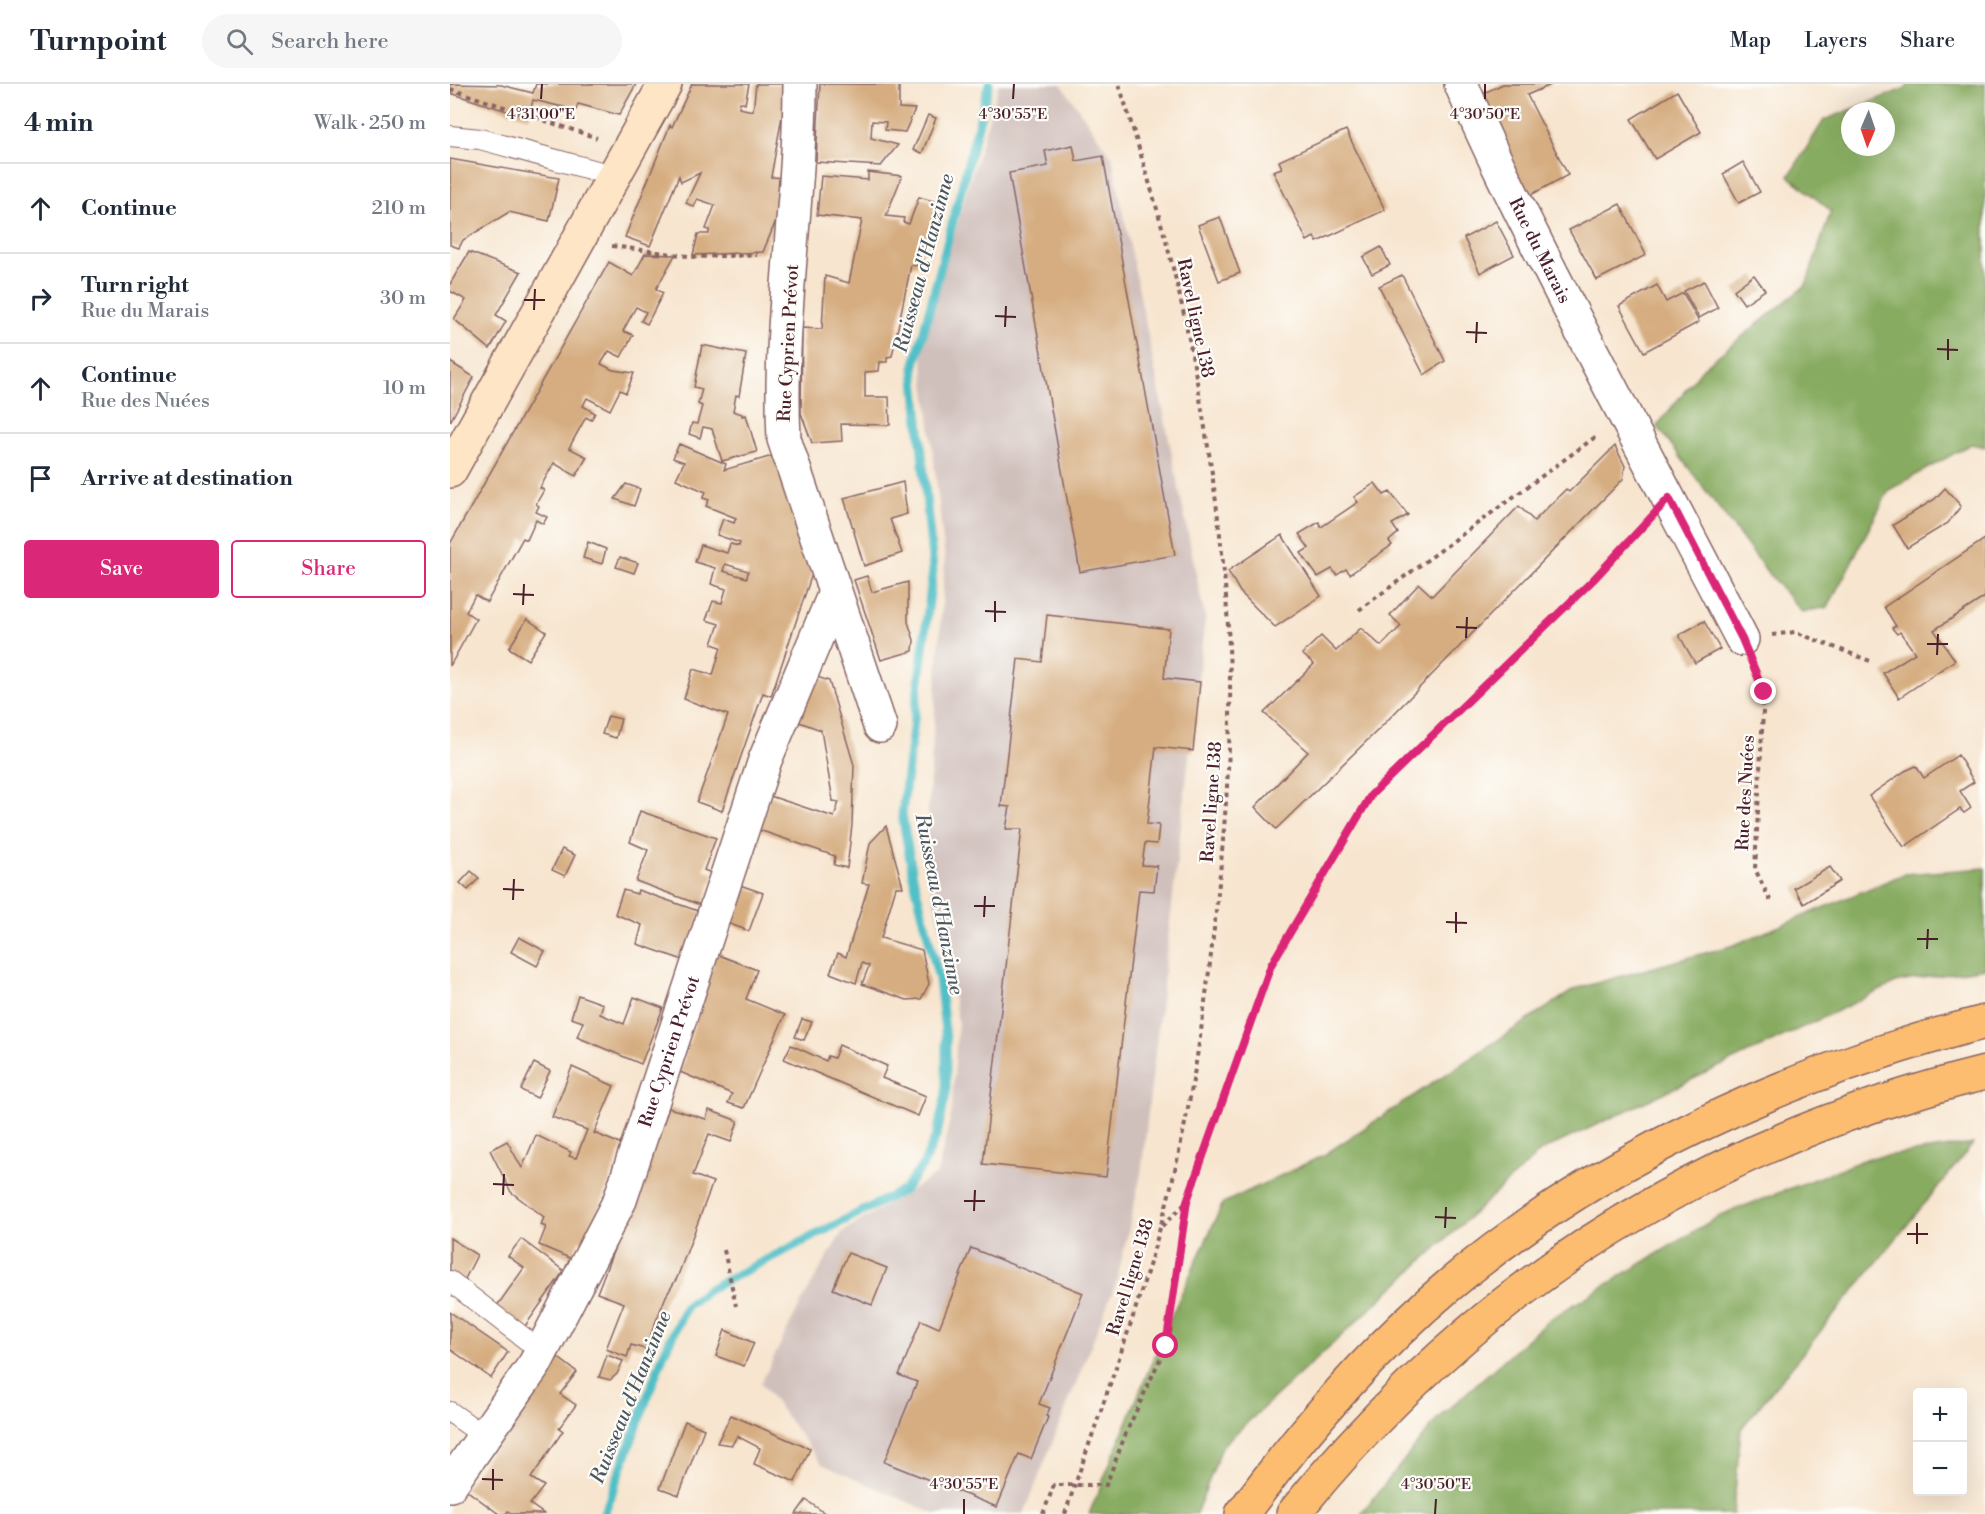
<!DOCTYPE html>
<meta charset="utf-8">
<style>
body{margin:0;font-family:"Libre Bodoni",serif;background:#f6f6f7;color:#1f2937}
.controls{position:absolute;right:18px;bottom:18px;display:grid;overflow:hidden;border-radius:6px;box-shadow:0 6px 24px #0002}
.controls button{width:54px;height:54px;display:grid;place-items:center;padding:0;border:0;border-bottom:2px solid #e0e1e3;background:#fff;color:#1f2937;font:30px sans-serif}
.compass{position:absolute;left:1391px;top:18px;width:54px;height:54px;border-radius:50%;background:#fff;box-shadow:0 6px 24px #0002;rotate:182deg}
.stop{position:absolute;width:18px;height:18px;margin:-14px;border:4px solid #db2777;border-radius:50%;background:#fff}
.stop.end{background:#db2777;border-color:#fff;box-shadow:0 2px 6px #0008}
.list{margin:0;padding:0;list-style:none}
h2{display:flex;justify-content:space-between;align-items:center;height:78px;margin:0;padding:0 24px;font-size:26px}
h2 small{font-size:20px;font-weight:400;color:#747a83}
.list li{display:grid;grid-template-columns:39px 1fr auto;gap:18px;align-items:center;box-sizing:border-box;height:90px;padding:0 24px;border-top:2px solid #e0e1e3}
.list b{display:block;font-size:22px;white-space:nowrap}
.list p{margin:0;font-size:20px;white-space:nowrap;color:#747a83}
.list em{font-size:20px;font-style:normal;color:#747a83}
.actions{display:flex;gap:12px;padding:18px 24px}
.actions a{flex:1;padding:14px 0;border:2px solid #db2777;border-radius:6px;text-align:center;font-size:21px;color:#db2777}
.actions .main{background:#db2777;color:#fff}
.icon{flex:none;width:33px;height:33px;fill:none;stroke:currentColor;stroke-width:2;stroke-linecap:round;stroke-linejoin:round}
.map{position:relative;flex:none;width:1535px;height:1430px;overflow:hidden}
header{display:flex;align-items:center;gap:36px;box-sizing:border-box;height:84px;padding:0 30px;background:#fff;border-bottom:2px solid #e0e1e3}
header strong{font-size:28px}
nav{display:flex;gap:33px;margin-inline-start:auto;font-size:21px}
.search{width:420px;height:54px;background:#f6f6f7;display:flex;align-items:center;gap:15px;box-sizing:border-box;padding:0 21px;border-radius:33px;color:#747a83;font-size:22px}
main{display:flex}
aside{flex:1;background:#fff}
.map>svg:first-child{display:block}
.industrial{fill:#d0c0bc}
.forest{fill:#87ab60;stroke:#686546;stroke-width:1.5;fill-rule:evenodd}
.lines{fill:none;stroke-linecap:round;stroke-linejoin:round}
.stream{stroke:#51bfc7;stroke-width:9}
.building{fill:#d6ad81;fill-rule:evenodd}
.lane-casing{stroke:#876464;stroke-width:22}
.street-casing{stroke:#876464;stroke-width:36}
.secondary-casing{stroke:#876464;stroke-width:36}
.primary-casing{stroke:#876464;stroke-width:36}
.path{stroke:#876464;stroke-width:4;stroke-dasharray:4.5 4.5;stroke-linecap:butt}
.lane{stroke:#fff;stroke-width:20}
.street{stroke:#fff;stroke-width:33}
.secondary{stroke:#fee5c5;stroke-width:33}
.primary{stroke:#fcbd6f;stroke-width:33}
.route{stroke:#db2777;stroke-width:8}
.ticks{fill:none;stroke:#4a1f2b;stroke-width:2}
.labels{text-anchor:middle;stroke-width:4.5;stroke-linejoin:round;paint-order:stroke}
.street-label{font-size:18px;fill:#4a1f2b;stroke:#fdfcf7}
.water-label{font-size:20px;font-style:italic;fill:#4c5762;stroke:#fdfcf7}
.ticks-label{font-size:15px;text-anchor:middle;fill:#4a1f2b;stroke:#fdfcf7;stroke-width:4.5;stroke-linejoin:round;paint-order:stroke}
</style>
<header>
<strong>Turnpoint</strong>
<div class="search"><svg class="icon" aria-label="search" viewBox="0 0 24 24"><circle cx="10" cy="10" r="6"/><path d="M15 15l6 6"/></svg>Search here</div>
<nav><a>Map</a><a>Layers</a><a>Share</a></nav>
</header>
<main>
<aside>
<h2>4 min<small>Walk · 250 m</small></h2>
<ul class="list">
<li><svg class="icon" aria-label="ahead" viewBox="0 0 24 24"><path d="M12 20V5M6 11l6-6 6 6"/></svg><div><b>Continue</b></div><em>210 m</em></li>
<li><svg class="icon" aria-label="right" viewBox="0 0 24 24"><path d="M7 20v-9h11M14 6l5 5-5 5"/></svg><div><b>Turn right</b><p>Rue du Marais</p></div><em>30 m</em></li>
<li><svg class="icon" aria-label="ahead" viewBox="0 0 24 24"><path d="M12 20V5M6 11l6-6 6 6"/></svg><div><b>Continue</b><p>Rue des Nuées</p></div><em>10 m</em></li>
<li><svg class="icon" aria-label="arrive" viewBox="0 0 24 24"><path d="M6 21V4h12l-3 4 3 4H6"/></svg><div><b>Arrive at destination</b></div></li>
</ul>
<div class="actions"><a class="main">Save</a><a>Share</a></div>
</aside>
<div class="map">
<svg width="1535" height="1430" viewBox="0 0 1535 1430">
<rect width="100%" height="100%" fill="#fdfcf7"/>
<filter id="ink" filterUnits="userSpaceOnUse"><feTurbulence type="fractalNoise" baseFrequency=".0167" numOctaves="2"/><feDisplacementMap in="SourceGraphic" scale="12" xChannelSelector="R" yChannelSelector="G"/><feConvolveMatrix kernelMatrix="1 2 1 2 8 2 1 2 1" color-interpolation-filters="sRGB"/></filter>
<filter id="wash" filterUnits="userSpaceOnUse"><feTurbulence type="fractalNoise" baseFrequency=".008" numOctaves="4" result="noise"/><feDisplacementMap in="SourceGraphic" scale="24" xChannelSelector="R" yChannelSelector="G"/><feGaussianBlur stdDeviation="1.35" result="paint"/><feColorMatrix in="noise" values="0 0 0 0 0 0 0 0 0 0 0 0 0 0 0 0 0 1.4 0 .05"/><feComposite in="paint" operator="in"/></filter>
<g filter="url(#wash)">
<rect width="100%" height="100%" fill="#f7e5cf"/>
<polygon class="industrial" points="549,0 611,0 662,73 755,534 691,1090 667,1196 574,1430 485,1430 372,1380 311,1299 353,1215 392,1148 487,1090 501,1032 508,937 475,770 495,475 471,262"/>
<g class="forest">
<path d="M1458,0H1535V363L1521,360L1439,406L1378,523L1352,528L1318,489L1207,342L1253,284L1356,201L1381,127L1339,92L1374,36L1456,4ZM1400,27H1436V63H1400Z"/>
<polygon points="1535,784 1535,884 1448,898 1091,1067 773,1361 746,1430 639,1430 719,1237 773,1119 874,1071 1125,905 1284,861 1454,790"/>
<polygon points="1523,1060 1291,1345 1283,1430 911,1430 987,1335 1100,1235 1271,1131 1419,1074"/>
</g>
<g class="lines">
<polyline class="stream" points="154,1430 214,1269 236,1222 259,1205 454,1106 473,1081 487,1050 496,1010 496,955 489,895 463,792 452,730 483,486 464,284 539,0"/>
</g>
<g id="blocks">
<g class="building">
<polygon points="0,0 51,1 83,9 86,0 186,0 169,31 128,20 126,26 83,16 79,34 0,9"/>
<polygon points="242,0 299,0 295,20 290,18 289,24 303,27 306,0 336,0 340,33 332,32 321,93 336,94 332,122 313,168 243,171 248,150 259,150 259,146 256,145 265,121 247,115 244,123 236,119 250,89 231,98 229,92 200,162 175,153 220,41 222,43"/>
<polygon points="370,0 449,0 449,24 465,25 455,48 435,46 436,38 422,37 421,54 448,61 431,82 366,78"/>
<polygon points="1053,0 1103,0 1077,11 1118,91 1075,114 1023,14"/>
<polygon points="1227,7 1251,48 1205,75 1181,35"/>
<polygon points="478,31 486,34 472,69 463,66"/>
<polygon points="896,46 935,126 867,158 864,153 857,157 823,87 832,84 829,77"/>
<polygon points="623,61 626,77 653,72 725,471 630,488 559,89 598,82 595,67"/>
<polygon points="0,75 109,94 99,137 59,128 13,156 9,164 0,161"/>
<polygon points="1293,78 1310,108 1289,119 1273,90"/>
<polygon points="418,88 452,92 436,132 454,134 453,138 459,140 469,113 490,119 467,182 461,181 442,272 437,273 437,278 430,278 429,287 415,288 415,313 439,313 440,341 391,340 392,357 362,359 351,329 352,244 372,245 375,192 399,199 412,136 367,131 371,92 418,96"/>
<polygon points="1170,120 1196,171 1147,196 1119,146"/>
<polygon points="770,133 790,189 769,197 748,141"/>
<polygon points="1046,137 1064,171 1030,189 1014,154"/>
<polygon points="931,163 940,181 922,190 913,173"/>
<polygon points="19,168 71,188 46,231 56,237 40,265 4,235 16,216 0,207 0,200"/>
<polygon points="195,170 225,171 206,205 213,209 197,240 191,237 196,228 186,223 173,247 183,251 171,273 159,267 151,280 163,286 184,289 176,309 170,306 160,326 137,314 133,322 145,329 141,336 136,333 119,364 137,373 126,392 104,379 90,404 94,406 86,420 89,422 86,428 97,433 93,440 86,436 77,456 73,454 37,518 25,511 16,528 26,535 0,582 0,460 159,178 183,192"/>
<polygon points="952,191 995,277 974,291 929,202"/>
<polygon points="1304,191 1315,206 1294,220 1284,206"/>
<polygon points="1254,197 1268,224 1249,234 1234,207"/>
<polygon points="1207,201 1216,218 1233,209 1249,238 1194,268 1169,222"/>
<polygon points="252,261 296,270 289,312 286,311 283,327 292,330 292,332 296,331 307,368 272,377 262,345 253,343 250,354 239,350 242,339 247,340 252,322 248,320 252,305 244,303"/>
<polygon points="0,278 24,293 0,338"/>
<path d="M229,360L276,380L274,386L326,371L363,487L321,612L313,609L272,727L247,718L278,631L234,615L243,585L263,591L271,563L262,560L269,540L256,536L263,517L272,519L276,505L261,500L265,484L245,478L251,461L277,469L280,460L289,462L290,459L267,451L273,435L284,439L286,434L256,422L259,416L253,414L256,408L226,395L234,378L223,374ZM275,480L298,487L297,494L273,487Z"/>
<polygon points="1165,362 1175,382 1173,395 928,646 826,745 805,723 858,668 814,629 864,580 852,570 871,552 886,567 911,544 931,562 951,542 940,531 969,500 982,512 1069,422 1084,437 1116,405 1119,408"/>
<polygon points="453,398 457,430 440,435 452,469 414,482 394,414"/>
<polygon points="925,399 934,411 940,408 958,431 942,440 948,449 939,457 942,461 900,490 896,485 887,491 882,485 868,493 851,469 859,464 849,450 869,438 871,443 908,418 904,413"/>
<polygon points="176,400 190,405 184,422 165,415"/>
<polygon points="1495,404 1511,422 1498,439 1457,464 1443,441 1485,415"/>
<polygon points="832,451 871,512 825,543 790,508 778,487"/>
<polygon points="1535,455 1535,513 1484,546 1505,576 1449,614 1433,589 1465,569 1450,548 1447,550 1442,544 1446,542 1434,523"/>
<polygon points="138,458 156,465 152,480 133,474"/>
<polygon points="170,473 188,479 184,489 166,483"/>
<polygon points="417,492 422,508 458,498 458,538 464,556 463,567 431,576 404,496"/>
<polygon points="597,531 719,545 714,594 750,598 743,667 706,663 697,740 709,741 707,760 695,759 692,781 707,782 704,807 689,806 656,1093 533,1080 572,745 556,745 560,723 551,722 568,575 592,578"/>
<polygon points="77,535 96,548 78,576 59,564"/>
<polygon points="1254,537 1270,565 1245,579 1229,551"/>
<polygon points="356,589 379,597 404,681 402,741 397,784 384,781 385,772 309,746 320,712 384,733 389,718 383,717 371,646 341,635"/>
<polygon points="158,632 171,635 166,654 152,650"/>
<polygon points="1508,671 1524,698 1510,707 1521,724 1514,729 1510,725 1454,763 1419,712 1455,687 1466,682 1474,694"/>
<polygon points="190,727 266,754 254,786 264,790 253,822 186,797 198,766 180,758"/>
<polygon points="436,742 453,803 446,803 431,854 472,866 479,900 471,915 457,916 412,900 419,882 412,879 406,899 380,889 388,869 396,873 419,800 412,799 420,759"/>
<polygon points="112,765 125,771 115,792 102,786"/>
<polygon points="1380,783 1390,797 1354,820 1344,804"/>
<polygon points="21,787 29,794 18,806 10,799"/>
<polygon points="287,800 313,809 299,847 277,839"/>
<polygon points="173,806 187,810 188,806 251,828 236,877 187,860 192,841 165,830"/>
<polygon points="69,853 95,867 87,882 61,868"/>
<polygon points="266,870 307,886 296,915 335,931 294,1024 278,1019 282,1010 230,988"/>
<polygon points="128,911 153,920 150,930 174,940 184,913 213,924 191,980 127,953 133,938 121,934"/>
<polygon points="352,935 362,938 354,956 345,953"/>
<polygon points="341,961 376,977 378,972 384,974 389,961 437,982 432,994 476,1012 468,1032 334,975"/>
<polygon points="84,979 100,987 87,1014 71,1006"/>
<polygon points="122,983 164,1002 144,1049 173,1061 136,1159 129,1156 122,1175 89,1161 96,1143 91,1141 94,1133 61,1108 40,1066 57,1057 72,1084 86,1051 121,1068 119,1072 126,1074 137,1046 102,1033"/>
<polygon points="219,1024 256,1035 259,1026 288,1037 281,1058 259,1050 243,1091 263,1098 227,1194 216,1212 195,1265 181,1261 177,1273 156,1265 174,1219 147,1209"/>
<polygon points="0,1154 27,1171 13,1199 0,1190"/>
<polygon points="71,1155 114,1187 73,1245 44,1226 74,1184 58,1172"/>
<polygon points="521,1164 633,1209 589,1320 600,1324 596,1332 598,1333 581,1375 569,1370 547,1423 434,1378 467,1298 449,1291 460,1264 471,1236 489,1244"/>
<polygon points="398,1169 437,1184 422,1221 383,1205"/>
<polygon points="0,1228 58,1268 41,1294 0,1265"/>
<polygon points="275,1246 304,1259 294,1282 266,1272"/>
<polygon points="157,1271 173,1277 167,1290 160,1296 149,1293"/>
<polygon points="106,1272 127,1288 110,1310 126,1321 109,1344 113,1347 81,1394 94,1402 80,1420 94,1430 62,1430 58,1427 56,1430 49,1430 15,1405"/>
<polygon points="281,1331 360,1365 345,1398 304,1380 310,1364 287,1352 282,1361 267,1359"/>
<polygon points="235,1337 254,1345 229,1411 210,1404"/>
<polygon points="356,1416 376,1430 346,1430"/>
</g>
</g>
</g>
<g filter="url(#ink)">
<use href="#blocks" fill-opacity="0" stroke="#876464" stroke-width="1.5"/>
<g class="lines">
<defs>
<g id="lane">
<polyline points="0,52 30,55 165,92"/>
<polyline points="0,1197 91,1267"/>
<polyline points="0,1328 34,1352"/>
</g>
<g id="street">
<path d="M350,0C350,118 328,237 334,355L430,642"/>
<path id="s1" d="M1011,0C1039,66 1071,129 1103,192C1165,314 1229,434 1292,555"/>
<path id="s2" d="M0,1401L85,1280L170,1116L315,676L385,509"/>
</g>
<polyline id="secondary" points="0,387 215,0"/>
<g id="primary">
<path d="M792,1430C852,1348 919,1269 997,1203C1150,1074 1342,987 1535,938"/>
<path d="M843,1430C1023,1205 1255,1058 1535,989"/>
</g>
</defs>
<use href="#lane" class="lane-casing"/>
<use href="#street" class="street-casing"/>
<use href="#secondary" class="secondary-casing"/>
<use href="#primary" class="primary-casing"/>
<g class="path">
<polyline points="0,5 147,54"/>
<polyline points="162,162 245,173 307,171"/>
<polyline points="909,526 1148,351"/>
<polyline points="1322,551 1345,548 1420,577"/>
<polyline points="1304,584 1314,608 1305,785 1322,820"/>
<polyline points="712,1142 737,1118"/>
<polyline points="274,1166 286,1222"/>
<polyline points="593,1430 604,1401 656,1401 676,1349 716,1262 737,1117 821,881 921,711 1143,496 1196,439"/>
<path d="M615,1430C647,1335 683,1241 710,1144C736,1052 751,957 762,862C771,787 778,711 780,635C782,509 763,379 739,255C722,168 695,84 669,0"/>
</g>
<use href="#lane" class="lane"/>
<use href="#street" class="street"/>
<use href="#secondary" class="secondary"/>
<use href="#primary" class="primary"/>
</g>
</g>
<g class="lines" filter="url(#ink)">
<polyline class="route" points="716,1262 737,1117 821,881 921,711 1143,496 1219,414 1292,555 1314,608"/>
</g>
<path class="ticks" d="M91,15L92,0M563,15L564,0M1035,15V0M74,216H95M84,226L85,205M545,232L566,233M555,243L556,222M1016,248L1037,249M1026,259L1027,238M1487,265L1508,266M1498,276V255M63,510L84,511M73,521L74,500M535,527L556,528M545,538V517M1006,543L1027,544M1016,554L1017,533M1477,560H1498M1487,571L1488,550M53,805L74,806M63,816L64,795M524,822H545M534,833L535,812M996,838L1017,839M1006,849V828M1467,855H1488M1477,865L1478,845M43,1100L64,1101M53,1111L54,1090M514,1117H535M524,1127L525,1106M985,1133L1006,1134M995,1144L996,1123M1457,1150H1478M1467,1160V1139M32,1395L53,1396M43,1406V1385M514,1430V1415M985,1430L986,1415"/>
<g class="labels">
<g class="street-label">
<text dy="6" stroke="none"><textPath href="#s1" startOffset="184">Rue du Marais</textPath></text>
<text transform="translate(746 234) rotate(78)" y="6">Ravel ligne 138</text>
<text transform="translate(338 259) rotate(-87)" y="6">Rue Cyprien Prévot</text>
<text transform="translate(1295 709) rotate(-87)" y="6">Rue des Nuées</text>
<text transform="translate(761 718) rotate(-86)" y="6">Ravel ligne 138</text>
<text dy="6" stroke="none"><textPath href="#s2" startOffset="489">Rue Cyprien Prévot</textPath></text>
<text transform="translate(680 1193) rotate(-73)" y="6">Ravel ligne 138</text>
</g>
<g class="water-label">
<text transform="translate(473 179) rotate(-75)" y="7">Ruisseau d'Hanzinne</text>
<text transform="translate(490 820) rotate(79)" y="7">Ruisseau d'Hanzinne</text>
<text transform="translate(180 1313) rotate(-68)" y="7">Ruisseau d'Hanzinne</text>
</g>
</g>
<g class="ticks-label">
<text x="91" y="35">4°31'00"E</text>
<text x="563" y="35">4°30'55"E</text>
<text x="1035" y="35">4°30'50"E</text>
<text x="514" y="1405">4°30'55"E</text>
<text x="986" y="1405">4°30'50"E</text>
</g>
</svg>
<div class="controls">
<button>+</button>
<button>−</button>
</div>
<svg class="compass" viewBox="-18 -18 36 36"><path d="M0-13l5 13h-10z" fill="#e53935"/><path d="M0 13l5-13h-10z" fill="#747a83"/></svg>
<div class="stop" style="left:716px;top:1262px"></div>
<div class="stop end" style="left:1314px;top:608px"></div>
</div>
</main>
